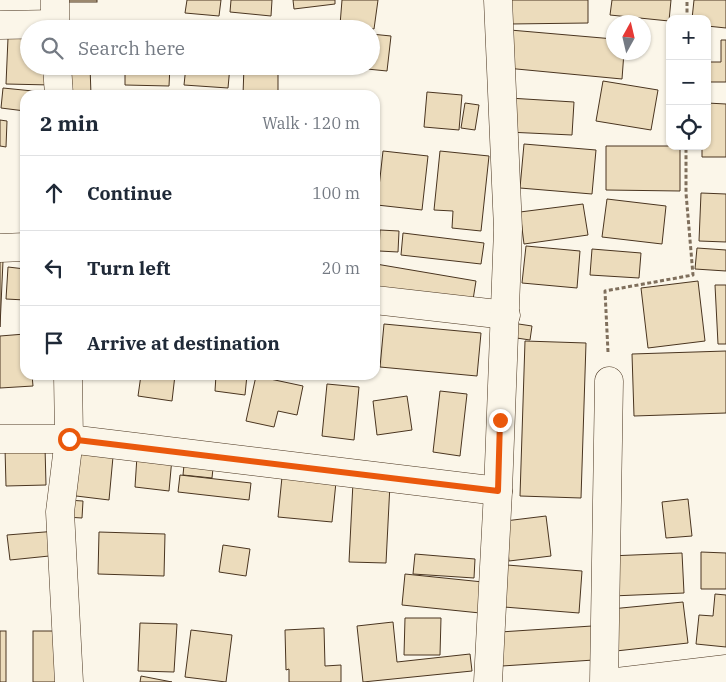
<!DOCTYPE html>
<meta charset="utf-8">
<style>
body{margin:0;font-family:"IBM Plex Serif",serif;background:#f6f6f7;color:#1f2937}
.controls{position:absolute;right:15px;top:15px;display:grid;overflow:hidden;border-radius:10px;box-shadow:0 1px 4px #0004}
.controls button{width:45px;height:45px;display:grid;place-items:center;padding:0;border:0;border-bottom:1px solid #e0e1e3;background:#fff;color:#1f2937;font:25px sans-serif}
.compass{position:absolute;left:606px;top:15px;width:45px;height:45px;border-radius:50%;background:#fff;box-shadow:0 1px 4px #0004;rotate:8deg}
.stop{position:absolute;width:15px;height:15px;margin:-11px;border:4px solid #ea580c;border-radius:50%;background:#fff}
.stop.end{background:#ea580c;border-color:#fff;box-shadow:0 1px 5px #0008}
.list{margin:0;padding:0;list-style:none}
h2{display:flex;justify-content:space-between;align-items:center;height:65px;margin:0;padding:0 20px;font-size:21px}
h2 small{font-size:16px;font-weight:400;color:#747a83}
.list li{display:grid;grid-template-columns:32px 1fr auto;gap:15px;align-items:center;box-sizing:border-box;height:75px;padding:0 20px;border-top:1px solid #e0e1e3}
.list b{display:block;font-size:19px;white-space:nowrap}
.list em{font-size:16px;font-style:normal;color:#747a83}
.icon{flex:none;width:28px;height:28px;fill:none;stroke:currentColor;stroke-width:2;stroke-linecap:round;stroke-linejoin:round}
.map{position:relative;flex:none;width:726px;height:682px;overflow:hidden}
.search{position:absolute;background:#fff;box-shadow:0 1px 4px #0004;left:20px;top:20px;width:360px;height:55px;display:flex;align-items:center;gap:12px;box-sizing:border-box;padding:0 18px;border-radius:28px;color:#747a83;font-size:19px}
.panel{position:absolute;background:#fff;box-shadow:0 1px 4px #0004;left:20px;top:90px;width:360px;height:290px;border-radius:15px}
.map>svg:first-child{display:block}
.building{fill:#ecdcbc;stroke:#4a3520}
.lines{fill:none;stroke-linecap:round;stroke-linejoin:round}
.minor-casing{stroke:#4a3520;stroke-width:29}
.path{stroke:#7f6f5c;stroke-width:3;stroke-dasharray:4 2.5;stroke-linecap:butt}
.minor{stroke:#fbf6e9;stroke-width:28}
.route{stroke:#ea580c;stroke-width:6}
</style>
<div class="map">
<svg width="726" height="682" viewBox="0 0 726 682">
<rect width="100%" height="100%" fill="#fbf6e9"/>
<g class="building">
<rect x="64" y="0" width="33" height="2"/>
<polygon points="187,0 221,0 219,16 185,13"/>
<polygon points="231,0 272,0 271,16 230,12"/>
<polygon points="293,0 335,0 335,4 294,9"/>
<polygon points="342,0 378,0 374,29 340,25"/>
<polygon points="510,0 588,0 588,23 510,24"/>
<polygon points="612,0 671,0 669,21 610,15"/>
<polygon points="694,0 726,0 726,28 707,26 707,19 692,19"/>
<polygon points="188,26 232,29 188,29"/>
<polygon points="126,27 170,28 170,29 126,29"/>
<polygon points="510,30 614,39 614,52 624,52 622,79 506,68"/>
<polygon points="371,34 391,36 387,71 337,66 371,66"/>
<polygon points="8,38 29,39 29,66 51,66 51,85 6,84"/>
<polygon points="721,40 726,40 726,82 707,82 707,62 721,62"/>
<polygon points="61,66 90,66 91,95 61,95"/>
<polygon points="125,66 170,66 169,86 125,85"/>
<polygon points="186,66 230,66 228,88 184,85"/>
<polygon points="244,66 278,66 278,95 243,95"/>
<polygon points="603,81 658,90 651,130 596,121"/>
<polygon points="3,88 43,92 42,95 25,95 25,111 1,108"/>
<polygon points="427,92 462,95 459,130 424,127"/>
<polygon points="509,98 574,102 572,135 507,132"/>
<polygon points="465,103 479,105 475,130 461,128"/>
<polygon points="707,103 726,104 726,157 702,157 702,146 707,146"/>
<polygon points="0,120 7,121 6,147 0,146"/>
<polygon points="524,144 596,150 592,194 520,188"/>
<polygon points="606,146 680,146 680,191 606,190"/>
<polygon points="383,151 428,156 422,210 377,205"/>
<polygon points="440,151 489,156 481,231 452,228 453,211 434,210"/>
<polygon points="701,193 726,194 726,242 699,241"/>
<polygon points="607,199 666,206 662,244 602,237"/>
<polygon points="583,204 588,235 524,244 520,212"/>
<polygon points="380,230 399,231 398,252 379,251"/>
<polygon points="403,233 484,243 481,264 401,255"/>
<polygon points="526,246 580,251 577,288 522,283"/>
<polygon points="697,248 726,250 726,271 695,269"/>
<polygon points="592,249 641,253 639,278 590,275"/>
<polygon points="0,261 3,261 0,327"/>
<polygon points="376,264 476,281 472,306 375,290"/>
<polygon points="8,267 25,269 25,300 6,299"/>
<polygon points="698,281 705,341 648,348 641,288"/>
<polygon points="715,285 726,285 726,344 718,344"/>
<polygon points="512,323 532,326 530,340 510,337"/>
<polygon points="384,324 481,333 477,376 380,367"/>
<polygon points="25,334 25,375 32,375 33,386 0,388 0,336"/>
<polygon points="525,341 586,343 581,498 520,496"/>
<polygon points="726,351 726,413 634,416 632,354"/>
<polygon points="141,375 175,375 172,401 138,396"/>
<polygon points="216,375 247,375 245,395 215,391"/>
<polygon points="256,376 303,386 297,415 278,411 274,427 246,421"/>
<polygon points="327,384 359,387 354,440 322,436"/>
<polygon points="440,391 467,394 460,456 433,452"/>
<polygon points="407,396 412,430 377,435 373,401"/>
<polygon points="74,442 114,446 109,500 68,495"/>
<polygon points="186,445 215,449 212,478 183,475"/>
<polygon points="45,447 46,485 6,486 5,448"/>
<polygon points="137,456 172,458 169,491 135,487"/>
<polygon points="180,475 251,483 249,500 178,492"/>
<polygon points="282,477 336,482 332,522 278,517"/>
<polygon points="353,482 390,484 386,563 349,562"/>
<polygon points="688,499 692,536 666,538 662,502"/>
<polygon points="67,500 83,501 82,518 66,517"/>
<polygon points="546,516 551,556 509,561 505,521"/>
<polygon points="57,531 59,555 10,560 7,535"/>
<polygon points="99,532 165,534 164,576 98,574"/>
<polygon points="223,545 250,549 246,576 219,572"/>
<polygon points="701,552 726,553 726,589 701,589"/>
<polygon points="682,553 684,593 612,596 609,556"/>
<polygon points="415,554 475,559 474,578 413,574"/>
<polygon points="507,565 582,571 579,613 504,607"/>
<polygon points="405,574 483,582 480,613 402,605"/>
<polygon points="715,594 726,595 726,647 696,644 699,615 713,616"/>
<polygon points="683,602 688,643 616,651 611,609"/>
<polygon points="405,618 441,618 440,655 404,655"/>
<polygon points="393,622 397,662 470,654 472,671 363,682 357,626"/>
<polygon points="140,623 177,624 174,672 138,671"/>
<polygon points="592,626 594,660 502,666 500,632"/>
<polygon points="324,628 325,666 341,665 341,682 289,682 289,669 286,670 285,630"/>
<polygon points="191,630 232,635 226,682 185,677"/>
<rect x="0" y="631" width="6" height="51"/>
<rect x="33" y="631" width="31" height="51"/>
<polygon points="141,676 172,682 140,682"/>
</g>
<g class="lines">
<defs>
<g id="minor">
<polyline points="55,0 55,29"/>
<polyline points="0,25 55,24"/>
<polyline points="57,66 59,95"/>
<polyline points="0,248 25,247"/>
<polyline points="375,300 506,315"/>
<polyline points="68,375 69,439 60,512 69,682"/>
<polyline points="0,439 69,439 498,491"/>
<polyline points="488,682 498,491 508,229 498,0"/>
<polyline points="604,682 609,381"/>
<polyline points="617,682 726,669"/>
</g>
</defs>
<use href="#minor" class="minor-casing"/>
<g class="path">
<polyline points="687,19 687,0"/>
<polyline points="608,352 605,291 693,275 686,193 686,146"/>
</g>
<use href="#minor" class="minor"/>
</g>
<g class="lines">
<polyline class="route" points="69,439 498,491 500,420"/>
</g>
</svg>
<div class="controls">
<button>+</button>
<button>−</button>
<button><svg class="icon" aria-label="locate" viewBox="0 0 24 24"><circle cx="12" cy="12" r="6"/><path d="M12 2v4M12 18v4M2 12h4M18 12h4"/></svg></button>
</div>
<svg class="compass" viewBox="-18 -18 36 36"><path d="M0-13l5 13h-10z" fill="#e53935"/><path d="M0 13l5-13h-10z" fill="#747a83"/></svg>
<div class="stop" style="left:69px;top:439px"></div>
<div class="stop end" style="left:500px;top:420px"></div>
<div class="search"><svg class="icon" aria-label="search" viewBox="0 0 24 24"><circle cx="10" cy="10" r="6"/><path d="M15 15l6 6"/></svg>Search here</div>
<section class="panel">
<h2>2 min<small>Walk · 120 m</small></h2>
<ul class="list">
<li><svg class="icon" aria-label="ahead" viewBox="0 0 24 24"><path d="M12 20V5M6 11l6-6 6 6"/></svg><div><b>Continue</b></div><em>100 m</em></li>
<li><svg class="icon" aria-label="left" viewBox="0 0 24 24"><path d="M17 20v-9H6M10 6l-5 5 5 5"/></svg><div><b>Turn left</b></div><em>20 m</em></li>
<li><svg class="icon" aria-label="arrive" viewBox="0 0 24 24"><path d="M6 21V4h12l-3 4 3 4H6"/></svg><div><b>Arrive at destination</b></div></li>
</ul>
</section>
</div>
